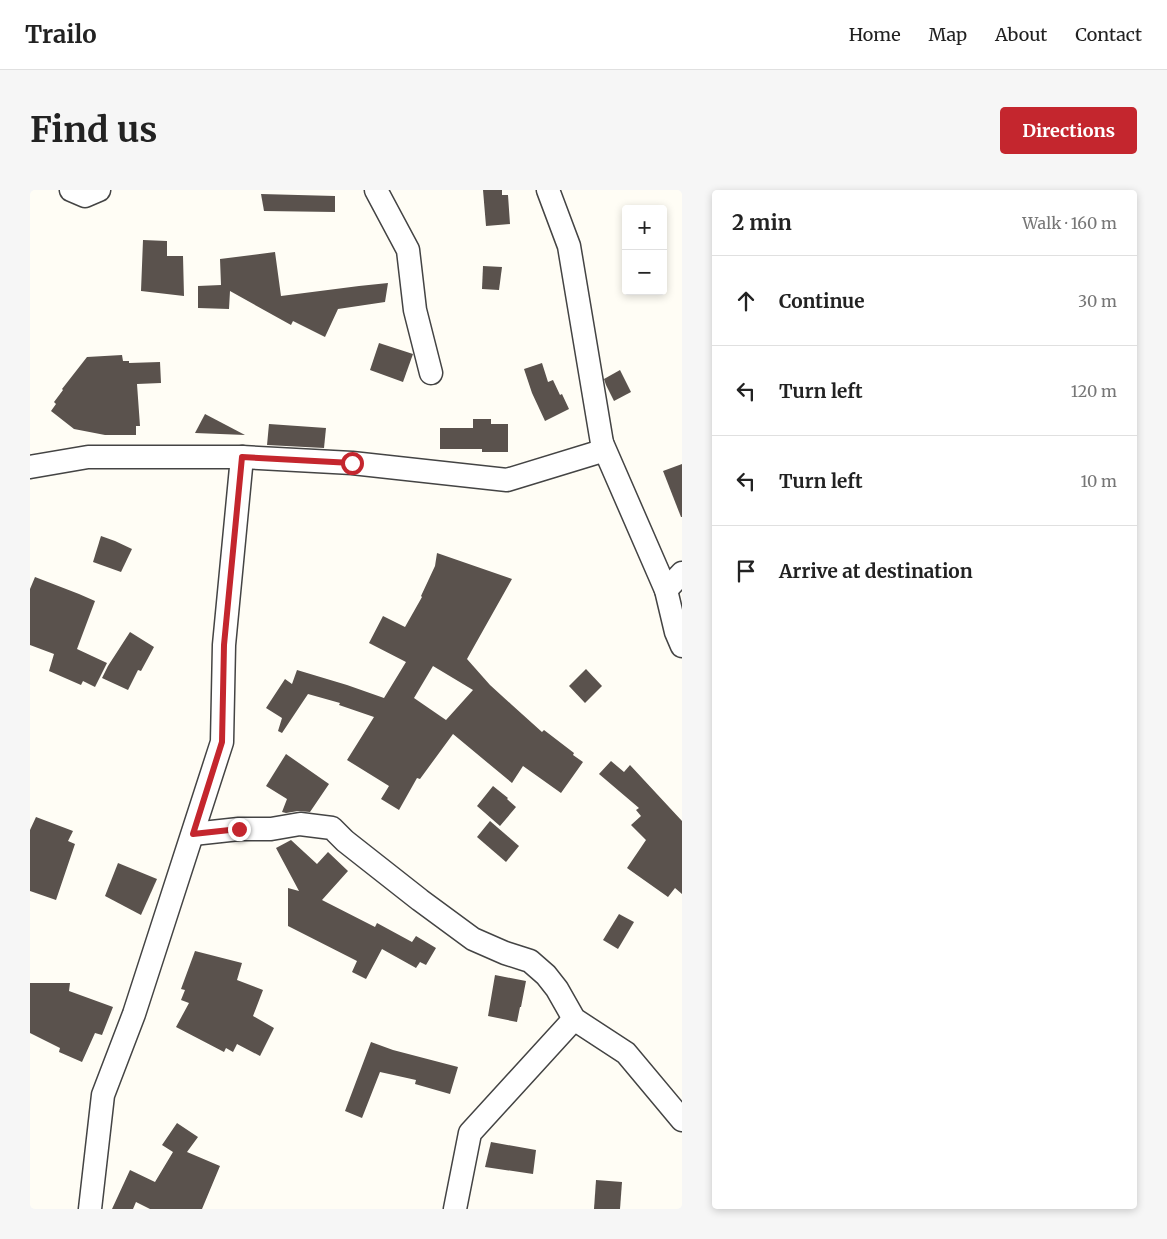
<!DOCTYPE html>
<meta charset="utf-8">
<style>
body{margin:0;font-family:Merriweather,serif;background:#f6f6f6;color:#222}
.controls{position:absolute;right:15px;top:15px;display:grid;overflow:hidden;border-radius:5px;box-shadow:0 2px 8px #0003}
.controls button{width:45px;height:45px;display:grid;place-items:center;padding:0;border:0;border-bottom:1px solid #e0e0e0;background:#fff;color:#222;font:25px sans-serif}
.stop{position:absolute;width:15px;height:15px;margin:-11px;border:4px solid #c4262e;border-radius:50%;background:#fff}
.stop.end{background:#c4262e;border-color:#fff;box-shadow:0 1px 5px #0008}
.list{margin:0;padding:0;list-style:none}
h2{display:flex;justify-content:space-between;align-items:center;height:65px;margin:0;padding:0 20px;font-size:21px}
h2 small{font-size:16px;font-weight:400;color:#767676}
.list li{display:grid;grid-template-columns:32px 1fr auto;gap:15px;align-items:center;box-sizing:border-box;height:90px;padding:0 20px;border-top:1px solid #e0e0e0}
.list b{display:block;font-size:19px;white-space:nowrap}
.list em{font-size:16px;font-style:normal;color:#767676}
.icon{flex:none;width:28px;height:28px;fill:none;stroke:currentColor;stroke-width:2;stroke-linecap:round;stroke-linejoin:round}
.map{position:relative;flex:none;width:652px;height:1019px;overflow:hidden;border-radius:5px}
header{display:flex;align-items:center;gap:30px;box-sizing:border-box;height:70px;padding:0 25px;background:#fff;border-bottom:1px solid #e0e0e0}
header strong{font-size:24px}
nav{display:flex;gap:28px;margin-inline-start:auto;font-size:18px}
.intro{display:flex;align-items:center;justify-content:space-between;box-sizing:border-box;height:120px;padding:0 30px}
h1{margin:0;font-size:35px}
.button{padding:12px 22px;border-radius:5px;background:#c4262e;color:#fff;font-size:18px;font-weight:700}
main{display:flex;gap:30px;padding:0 30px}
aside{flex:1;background:#fff;border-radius:5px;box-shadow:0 2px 8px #0003}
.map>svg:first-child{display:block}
.building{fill:#5a524d;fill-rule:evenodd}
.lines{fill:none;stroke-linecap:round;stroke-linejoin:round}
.street-casing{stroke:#444;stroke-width:25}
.street{stroke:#fff;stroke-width:22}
.route{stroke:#c4262e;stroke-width:6}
</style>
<header>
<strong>Trailo</strong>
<nav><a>Home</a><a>Map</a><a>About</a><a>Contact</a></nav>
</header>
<div class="intro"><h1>Find us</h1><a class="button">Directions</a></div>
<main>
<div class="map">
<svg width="652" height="1019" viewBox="0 0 652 1019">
<rect width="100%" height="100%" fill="#fffdf5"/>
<g class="building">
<polygon points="453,0 472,0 472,5 478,5 480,34 456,36"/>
<polygon points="231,4 305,6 305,22 234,21"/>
<polygon points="113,50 137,51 137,66 153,66 154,106 111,101"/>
<polygon points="245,62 251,106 329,96 358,93 355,112 308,119 295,147 263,131 261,135 200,101 199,119 168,118 168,96 191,95 190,69"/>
<polygon points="453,76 472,77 469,100 452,99"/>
<polygon points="349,153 383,164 373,192 340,180"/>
<polygon points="92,165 93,171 99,171 99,173 130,172 131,193 107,194 110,236 106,236 106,245 75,245 44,239 21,221 26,214 24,212 33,200 32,199 57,167"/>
<polygon points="512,173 518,192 523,190 530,205 532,204 539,219 515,231 502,203 494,179"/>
<polygon points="590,180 601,202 584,211 576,195 574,189"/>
<polygon points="175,224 215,245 165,243"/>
<polygon points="443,229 461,229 461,234 478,234 478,262 452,262 452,259 410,259 410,238 443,238"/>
<polygon points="239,234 296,238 294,258 237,255"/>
<polygon points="652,274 652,327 651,327 633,281"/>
<polygon points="71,346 85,351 102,359 91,382 63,372"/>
<path d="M407,363L482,389L437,469L460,495L482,515L512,542L514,540L544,563L543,565L553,572L531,603L493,576L482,593L423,544L390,589L387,588L369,620L351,609L359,596L317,570L344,527L309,515L310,513L278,504L252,543L248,541L252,528L236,518L255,489L262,494L267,480L317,495L354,508L376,472L339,453L353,426L375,437L392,407L391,406L405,376ZM403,476L443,500L416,530L384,508Z"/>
<polygon points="5,387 49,404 65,411 47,459 77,473 65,497 53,491 51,495 19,481 24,464 0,455 0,399"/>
<polygon points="100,442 124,457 111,481 108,480 98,500 72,488 78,476"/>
<polygon points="556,479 572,496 555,513 539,496"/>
<polygon points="256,564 299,594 280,622 268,621 256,623 252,622 257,609 236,596"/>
<polygon points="581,571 594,582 600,575 652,631 652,704 645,698 638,707 597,678 616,650 601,635 611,626 606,620 609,618 569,584"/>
<polygon points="463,596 478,608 477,609 486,617 470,636 447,616"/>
<polygon points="6,627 43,641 38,651 45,654 26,710 0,701 0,640"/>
<polygon points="460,631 489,656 476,672 447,647"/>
<polygon points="261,650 287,674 298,662 318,681 292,710 345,737 347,733 382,752 386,746 406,758 396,775 390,772 386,778 352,759 336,789 322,782 327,771 258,736 258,698 269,701 246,658"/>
<polygon points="88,673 127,689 111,725 75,706"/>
<polygon points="589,724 604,732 588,759 573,750"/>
<polygon points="165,761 212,773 207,790 233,800 223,826 244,838 230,866 207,854 203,862 196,858 194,862 146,837 159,813 151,810 155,800 151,799"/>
<polygon points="465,785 496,791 491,817 490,817 487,832 458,826"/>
<polygon points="0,793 40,793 39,801 83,817 72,845 65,843 52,872 29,862 30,858 0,843"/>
<polygon points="341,852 363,860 428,877 420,904 385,894 386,890 350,882 332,928 315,921"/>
<polygon points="147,933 168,947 157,962 190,976 172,1019 120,1019 106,1012 103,1019 82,1019 100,980 125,992 143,962 132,955"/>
<polygon points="461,952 506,960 503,984 455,977"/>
<polygon points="566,990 592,992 590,1019 564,1019"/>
</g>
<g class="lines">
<defs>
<g id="street">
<polyline points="41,0 55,6 69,0"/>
<polyline points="346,0 378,60 385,120 401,183"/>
<polyline points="518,0 539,56 572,253 636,400 646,442 652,456"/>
<polyline points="0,277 58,267 212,267 322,273 477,290 572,261 572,253"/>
<polyline points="636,400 652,383"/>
<polyline points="163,644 209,639 241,639 270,634 302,638 315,651 390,710 443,749 475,763 500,771 516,785 527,799 544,829 596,863 652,930"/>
<polyline points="60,1019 73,905 104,824 192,552 194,455 212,267"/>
<polyline points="425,1019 440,943 544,829"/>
</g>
</defs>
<use href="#street" class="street-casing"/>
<use href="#street" class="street"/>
</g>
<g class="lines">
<polyline class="route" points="209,639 163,644 192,552 194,455 212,267 322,273"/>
</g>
</svg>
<div class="controls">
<button>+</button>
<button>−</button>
</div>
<div class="stop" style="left:322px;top:273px"></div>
<div class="stop end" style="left:209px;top:639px"></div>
</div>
<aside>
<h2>2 min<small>Walk · 160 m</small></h2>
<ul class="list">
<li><svg class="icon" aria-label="ahead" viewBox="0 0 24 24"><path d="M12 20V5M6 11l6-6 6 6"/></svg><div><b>Continue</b></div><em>30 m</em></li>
<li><svg class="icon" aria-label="left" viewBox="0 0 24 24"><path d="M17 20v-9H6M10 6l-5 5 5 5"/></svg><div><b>Turn left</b></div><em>120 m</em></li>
<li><svg class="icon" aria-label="left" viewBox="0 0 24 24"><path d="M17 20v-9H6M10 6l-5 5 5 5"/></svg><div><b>Turn left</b></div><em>10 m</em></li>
<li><svg class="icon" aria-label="arrive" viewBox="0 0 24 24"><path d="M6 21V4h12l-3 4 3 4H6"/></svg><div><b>Arrive at destination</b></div></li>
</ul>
</aside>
</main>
